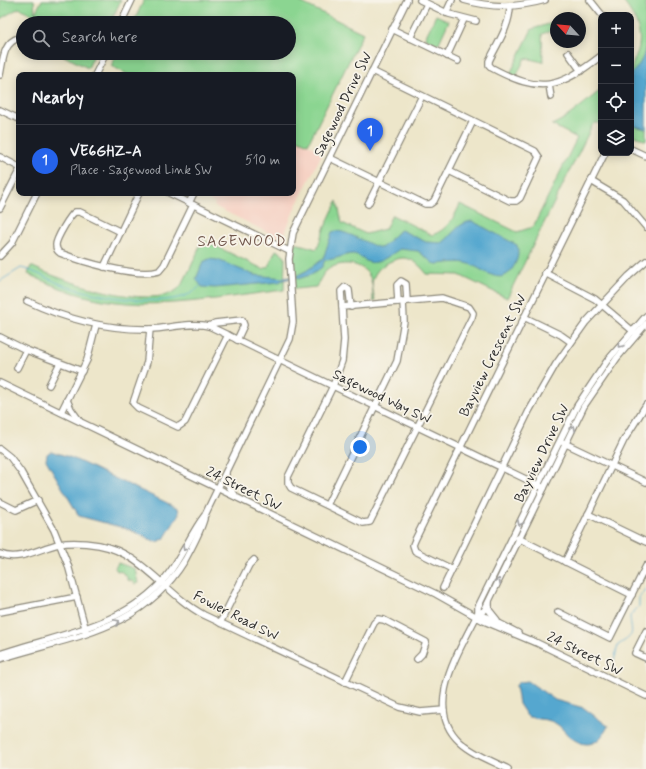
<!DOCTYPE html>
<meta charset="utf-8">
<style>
body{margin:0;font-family:Mynerve,sans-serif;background:#20242c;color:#f1f3f6}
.controls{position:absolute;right:12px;top:12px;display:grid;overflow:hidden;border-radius:8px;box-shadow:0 2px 10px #0003}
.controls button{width:36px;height:36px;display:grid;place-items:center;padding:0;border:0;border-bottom:1px solid #363941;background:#171b24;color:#f1f3f6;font:20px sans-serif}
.compass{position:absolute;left:550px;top:12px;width:36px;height:36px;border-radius:50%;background:#171b24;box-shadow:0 2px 10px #0003;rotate:296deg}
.you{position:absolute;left:360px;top:447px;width:14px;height:14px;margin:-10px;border:3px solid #fff;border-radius:50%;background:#1a73e8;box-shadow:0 0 0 6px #1a73e833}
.badge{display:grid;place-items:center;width:26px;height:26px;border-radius:50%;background:#2563eb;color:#fff;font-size:13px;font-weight:700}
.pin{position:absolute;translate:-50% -33px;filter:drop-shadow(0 1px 2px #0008)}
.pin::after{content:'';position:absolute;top:21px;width:14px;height:12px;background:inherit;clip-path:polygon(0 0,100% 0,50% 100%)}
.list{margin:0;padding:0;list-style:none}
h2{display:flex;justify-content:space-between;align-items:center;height:52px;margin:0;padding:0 16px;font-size:17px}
h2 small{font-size:13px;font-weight:400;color:#9ea1a6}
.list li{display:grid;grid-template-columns:26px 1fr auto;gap:12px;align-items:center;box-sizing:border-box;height:72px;padding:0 16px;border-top:1px solid #363941}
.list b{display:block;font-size:15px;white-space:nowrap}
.list p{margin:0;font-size:13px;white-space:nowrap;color:#9ea1a6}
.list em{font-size:13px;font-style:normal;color:#9ea1a6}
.icon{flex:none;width:22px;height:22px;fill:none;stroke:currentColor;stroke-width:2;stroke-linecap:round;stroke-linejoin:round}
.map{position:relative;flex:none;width:646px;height:769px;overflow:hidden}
.search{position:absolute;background:#171b24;box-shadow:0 2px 10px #0003;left:16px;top:16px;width:280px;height:44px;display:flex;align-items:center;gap:10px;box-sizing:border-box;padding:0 14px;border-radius:22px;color:#9ea1a6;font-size:15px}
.panel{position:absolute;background:#171b24;box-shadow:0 2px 10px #0003;left:16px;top:72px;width:280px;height:124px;border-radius:8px}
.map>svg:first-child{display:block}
.built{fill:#f6d2c4}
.green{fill:#8bd591;stroke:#5b805e}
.water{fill:#54a7cf;stroke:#40697d}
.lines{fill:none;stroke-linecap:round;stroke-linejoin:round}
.stream{stroke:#54a7cf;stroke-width:1}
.minor-casing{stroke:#8c887a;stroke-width:8}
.minor{stroke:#fff;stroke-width:5.5}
.oneway{stroke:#a0a0a0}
.labels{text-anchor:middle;stroke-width:3.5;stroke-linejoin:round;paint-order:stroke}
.street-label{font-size:14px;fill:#2b2b2b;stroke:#f7f3e8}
.neighbourhood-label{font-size:15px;letter-spacing:1px;fill:#71584d;stroke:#f7f3e8}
</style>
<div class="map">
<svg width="646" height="769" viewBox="0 0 646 769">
<rect width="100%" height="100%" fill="#f7f3e8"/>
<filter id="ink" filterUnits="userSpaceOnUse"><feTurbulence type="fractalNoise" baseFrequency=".025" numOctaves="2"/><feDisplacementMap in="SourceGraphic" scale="8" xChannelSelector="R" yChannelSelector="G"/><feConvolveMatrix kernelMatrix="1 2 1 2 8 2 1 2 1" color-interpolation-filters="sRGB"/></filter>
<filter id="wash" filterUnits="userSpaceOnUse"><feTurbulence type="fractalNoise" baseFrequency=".012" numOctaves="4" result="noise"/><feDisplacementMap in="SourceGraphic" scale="16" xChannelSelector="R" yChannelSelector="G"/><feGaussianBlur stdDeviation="0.9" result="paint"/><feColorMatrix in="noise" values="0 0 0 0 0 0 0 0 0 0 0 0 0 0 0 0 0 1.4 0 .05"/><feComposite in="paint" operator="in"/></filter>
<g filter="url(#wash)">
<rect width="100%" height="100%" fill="#ede6ca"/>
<polygon class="built" points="293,137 323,152 294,210 284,236 279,238 214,206 215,203 210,201 214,193 293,193"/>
<g class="green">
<polygon points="0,0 34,0 35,13 42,0 121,0 110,23 30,23 34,15 19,8 0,19"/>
<polygon points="144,0 296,0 363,33 308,144 293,137 293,75 129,75 111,66 118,53 289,53 289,23 133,23"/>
<path d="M622,0H646V53L638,67L631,74C631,65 635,59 638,50C643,31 634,15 622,0Z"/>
<polygon points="436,15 449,21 438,45 425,38"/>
<polygon points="556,22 556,29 542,34 543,62 525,58 516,77 510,74 532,29"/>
<polygon points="58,53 95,53 88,68"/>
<path d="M601,90V123H595L592,126L507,298L459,275L427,274C413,257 404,253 384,265C380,267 374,274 373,279C371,285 374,295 375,301L373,302C373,295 373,286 371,280C365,261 339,260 326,271C322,275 319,282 316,287L295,289L292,269L295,243L317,249L324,229L337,201L342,223L366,234L385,229L392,215L432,235C447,230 454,218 460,204L517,232L533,227L577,138L552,125C570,117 585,102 601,90Z"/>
<polygon points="631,125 646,129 646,141 631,134"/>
<path d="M203,240L263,269L268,267L276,250L283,254L285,258L284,290C223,297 154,312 93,298C70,293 49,284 28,274L31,266C59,280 152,312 178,289C185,283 198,250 203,240Z"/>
<polygon points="118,563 135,569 138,583 135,584 132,581 127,580 127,577 122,572 117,571 115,568"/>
</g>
<g class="water">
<path d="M646,43V129L631,125V74C640,65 645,56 646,43Z"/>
<path d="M472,221L517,245C519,253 518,259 514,266C501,290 483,267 466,263C455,261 445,264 434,264L418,251L400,249C391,254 377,267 366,261C362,258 358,254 352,254C342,255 335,260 325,260L322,267L313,274L298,279L297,277L283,280L279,282L215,288L202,287L196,279L203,262L209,259L218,260L254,275L283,278L296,276L306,271L323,259L332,232C342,227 368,245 381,248C389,243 393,234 401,230L426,242L442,243C453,235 457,223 472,221Z"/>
<polygon points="51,451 72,458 178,508 179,514 164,539 156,542 128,529 79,516 46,460 47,454"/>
<path d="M528,681L555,700L584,708L608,726C599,745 586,750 569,736C563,731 561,726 555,723C546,718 536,720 527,716L519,704L516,685L520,682Z"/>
</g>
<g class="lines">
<g class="stream">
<path d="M0,281L21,268C36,271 51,281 66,286C96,296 179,313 200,286"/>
<path d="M613,665L618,645C637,633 631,635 630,616L639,606V598L646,588"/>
</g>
</g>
</g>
<g filter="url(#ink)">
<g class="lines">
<defs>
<g id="minor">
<polyline points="420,0 449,14 476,21"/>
<path d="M464,0C491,8 517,8 545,0"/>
<polyline points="590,0 602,15"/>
<path d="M510,6C510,26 497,44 489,61V65L492,68C541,94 558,89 601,56"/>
<polyline points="446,13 452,0"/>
<polyline points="121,23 132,0"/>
<polyline points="392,29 458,61"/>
<polyline points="410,38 427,4"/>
<polyline points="568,53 581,71"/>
<polyline points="447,56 464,19"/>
<polyline points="372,71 535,151 539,157 520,198 516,201 510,201 449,171"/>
<path d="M0,75C3,61 3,42 19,38"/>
<polyline points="95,75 106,53"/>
<polyline points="549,85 551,97"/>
<polyline points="0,110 19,119"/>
<polyline points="631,149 646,156"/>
<polyline points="0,157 19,167"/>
<polyline points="330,158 425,204 430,204 434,201 473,121"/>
<polyline points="591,181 623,200 646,227"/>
<polyline points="169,193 289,251"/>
<polyline points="189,203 194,193"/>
<polyline points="368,204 422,96"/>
<polyline points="0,208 19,171"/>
<path d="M121,232L80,212H75C70,215 56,239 56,245C56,249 57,251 60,253C83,262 137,278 159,271L164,265L193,205"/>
<polyline points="0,256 12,243 37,193"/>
<polyline points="104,267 139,193"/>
<polyline points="545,273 595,299 634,332"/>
<polygon points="442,298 469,307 473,313 472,317 370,522 363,523 291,488 288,483 288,477 333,386 342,361 344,340 342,307"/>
<path d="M27,301C65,319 109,330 151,329C170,328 191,322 209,326L544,488"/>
<polyline points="398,302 397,285 401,281 406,284 407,301"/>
<polyline points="342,307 341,291 345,287 349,290 351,307"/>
<polyline points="524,317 561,335 571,342"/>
<polyline points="209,326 215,323 242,320 244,325 237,340"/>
<polyline points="150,329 147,362 133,403 138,408 178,427 185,422 228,335"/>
<polyline points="0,337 26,350 82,371"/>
<polyline points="17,368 26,350"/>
<polyline points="0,383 436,594 484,621 534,642"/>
<polyline points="49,385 60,363"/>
<polyline points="67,400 71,409 79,420"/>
<polyline points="61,412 87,360 96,325"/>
<polyline points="562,442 646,482"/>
<polyline points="0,449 10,457 21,472 54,530 68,565 86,631"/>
<polyline points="226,473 226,482 235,495"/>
<polyline points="0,502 16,510 38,500"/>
<polyline points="327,505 397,361 404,321 403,301"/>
<polyline points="588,514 646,542"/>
<polyline points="518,538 632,595"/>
<path d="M0,554C20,562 39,548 59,544C71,542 86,543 99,545C143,553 166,595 204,615L399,707L420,712L444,710"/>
<polyline points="565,562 624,440 646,405"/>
<polyline points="452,569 415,551 413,545 415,540 605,153"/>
<polyline points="443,588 529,411 556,364 586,322 629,276 646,261"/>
<polyline points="489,602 489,610 497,620"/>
<polyline points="0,612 77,597"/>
<polyline points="558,612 610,638 646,566"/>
<polyline points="478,613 484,611 584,406 617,358 646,324"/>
<polyline points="479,616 487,617 518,633"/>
<polyline points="220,623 249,565 254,560"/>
<polyline points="646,631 635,653 646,658"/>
<polyline points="531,640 646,696"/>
<path d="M0,654C58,634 125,627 166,577C182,558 190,534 205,515L290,339L293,322L289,259L293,233L407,0"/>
<path d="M0,659C72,636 142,631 185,560C192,547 200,533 204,519"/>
<polyline points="345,682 374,623 378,619 384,620 426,642 422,654 417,659"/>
<path d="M508,769C492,761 473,754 460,742C421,707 461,649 478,613V607L577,406L607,361L646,316"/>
</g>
</defs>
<use href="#minor" class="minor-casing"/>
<use href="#minor" class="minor"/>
</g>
<defs><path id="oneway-chevron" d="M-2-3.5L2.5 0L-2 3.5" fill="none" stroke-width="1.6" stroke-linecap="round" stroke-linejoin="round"/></defs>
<g class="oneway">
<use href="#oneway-chevron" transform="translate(620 345) rotate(130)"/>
<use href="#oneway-chevron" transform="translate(573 428) rotate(-63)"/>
<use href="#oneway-chevron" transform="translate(520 523) rotate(116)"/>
<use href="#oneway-chevron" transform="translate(185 548) rotate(119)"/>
<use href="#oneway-chevron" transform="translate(498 581) rotate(-63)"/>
<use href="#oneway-chevron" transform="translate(117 622) rotate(-26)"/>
</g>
</g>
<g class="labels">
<g class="street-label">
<text transform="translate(342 104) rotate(-64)" y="5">Sagewood Drive SW</text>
<text transform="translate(492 355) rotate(-64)" y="5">Bayview Crescent SW</text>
<text transform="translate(382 396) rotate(26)" y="5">Sagewood Way SW</text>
<text transform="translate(541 453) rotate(-64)" y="5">Bayview Drive SW</text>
<text transform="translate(244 488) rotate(26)" y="5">24 Street SW</text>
<text transform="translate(236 615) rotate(27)" y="5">Fowler Road SW</text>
<text transform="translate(585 653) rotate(26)" y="5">24 Street SW</text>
</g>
<g class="neighbourhood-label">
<text x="242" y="246">SAGEWOOD</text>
</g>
</g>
</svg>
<div class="controls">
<button>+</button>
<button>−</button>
<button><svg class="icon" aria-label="locate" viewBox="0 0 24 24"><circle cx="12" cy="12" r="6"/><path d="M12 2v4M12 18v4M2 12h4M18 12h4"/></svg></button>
<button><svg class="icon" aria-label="layers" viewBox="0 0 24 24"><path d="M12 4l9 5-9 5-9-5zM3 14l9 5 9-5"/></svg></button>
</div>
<svg class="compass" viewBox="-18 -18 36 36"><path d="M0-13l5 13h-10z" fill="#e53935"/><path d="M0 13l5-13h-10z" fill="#9ea1a6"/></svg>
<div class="you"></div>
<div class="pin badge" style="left:370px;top:151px">1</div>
<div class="search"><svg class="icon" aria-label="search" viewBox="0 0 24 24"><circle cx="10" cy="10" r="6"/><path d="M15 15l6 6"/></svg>Search here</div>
<section class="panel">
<h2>Nearby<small></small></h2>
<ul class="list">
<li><span class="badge">1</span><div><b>VE6GHZ-A</b><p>Place · Sagewood Link SW</p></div><em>510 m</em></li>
</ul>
</section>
</div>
